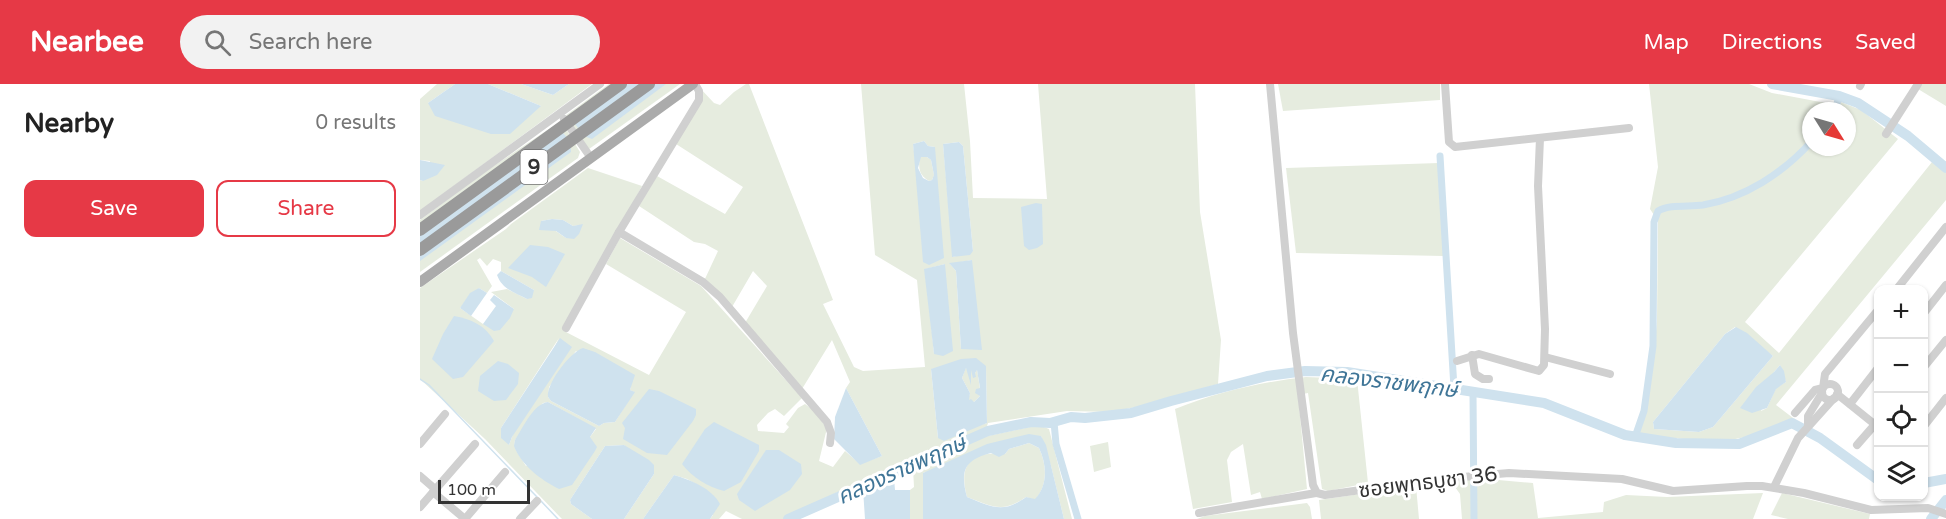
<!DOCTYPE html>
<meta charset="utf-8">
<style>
body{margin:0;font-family:"Varela Round","Noto Sans Thai",sans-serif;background:#f2f2f2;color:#222}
.controls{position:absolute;right:18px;bottom:18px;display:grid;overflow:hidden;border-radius:12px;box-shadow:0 2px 4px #0004}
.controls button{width:54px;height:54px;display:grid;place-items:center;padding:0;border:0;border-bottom:2px solid #e0e0e0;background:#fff;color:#222;font:30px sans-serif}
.compass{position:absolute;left:1382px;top:18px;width:54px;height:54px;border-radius:50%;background:#fff;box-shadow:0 2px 4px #0004;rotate:127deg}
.scale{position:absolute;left:18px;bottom:15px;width:92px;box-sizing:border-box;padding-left:6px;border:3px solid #333;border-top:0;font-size:16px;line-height:21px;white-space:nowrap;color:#333;-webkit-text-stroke:4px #fff;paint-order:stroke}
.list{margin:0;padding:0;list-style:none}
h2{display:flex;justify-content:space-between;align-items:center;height:78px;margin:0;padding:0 24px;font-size:26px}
h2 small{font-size:20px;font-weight:400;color:#767676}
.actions{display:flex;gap:12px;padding:18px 24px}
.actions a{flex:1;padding:14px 0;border:2px solid #e63946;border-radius:12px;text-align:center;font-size:21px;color:#e63946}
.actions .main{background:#e63946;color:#fff}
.icon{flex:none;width:33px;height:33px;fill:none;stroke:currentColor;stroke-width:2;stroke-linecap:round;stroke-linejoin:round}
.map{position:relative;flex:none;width:1526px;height:435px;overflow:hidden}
header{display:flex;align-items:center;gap:36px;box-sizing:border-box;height:84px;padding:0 30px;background:#e63946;color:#fff}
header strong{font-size:28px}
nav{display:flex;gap:33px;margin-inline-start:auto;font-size:21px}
.search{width:420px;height:54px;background:#f2f2f2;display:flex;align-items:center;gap:15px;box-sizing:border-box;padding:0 21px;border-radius:33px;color:#767676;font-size:22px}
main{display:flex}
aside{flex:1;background:#fff}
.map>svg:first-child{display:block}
.green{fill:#e6ecdf;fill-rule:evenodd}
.water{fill:#cfe2ee;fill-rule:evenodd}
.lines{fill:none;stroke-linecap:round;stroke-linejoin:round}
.stream{stroke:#cfe2ee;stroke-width:1.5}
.canal{stroke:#cfe2ee;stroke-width:7}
.river{stroke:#cfe2ee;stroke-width:10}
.minor{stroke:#d0d0d0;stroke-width:8}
.major{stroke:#ababab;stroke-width:10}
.highway{stroke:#9a9a9a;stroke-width:12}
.labels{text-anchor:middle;stroke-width:6;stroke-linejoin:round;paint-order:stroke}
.shield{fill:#fff;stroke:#707070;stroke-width:1.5}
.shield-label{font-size:20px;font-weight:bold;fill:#333}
.street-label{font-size:21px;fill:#333;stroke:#fff}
.water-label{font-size:22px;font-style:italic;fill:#3f7597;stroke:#fff}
</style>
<header>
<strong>Nearbee</strong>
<div class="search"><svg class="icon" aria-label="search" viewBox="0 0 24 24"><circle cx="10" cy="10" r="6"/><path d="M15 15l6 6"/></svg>Search here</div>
<nav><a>Map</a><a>Directions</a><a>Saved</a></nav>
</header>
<main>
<aside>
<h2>Nearby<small>0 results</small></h2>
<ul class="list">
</ul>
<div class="actions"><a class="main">Save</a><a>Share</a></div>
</aside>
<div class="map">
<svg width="1526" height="435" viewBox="0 0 1526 435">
<rect width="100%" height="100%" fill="#fff"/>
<g class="green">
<polygon points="17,0 35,0 8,19 121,22 68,0 101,0 133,11 149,0 172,0 0,127 0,96 3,97 10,77 0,76 0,15"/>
<polygon points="189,0 260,0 169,65 145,32"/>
<path d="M326,0H329L413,216L403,220L434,283L443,287L505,283L497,196L455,171L441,0H544L550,57L553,114L627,115L618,0H775L780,128L801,256L798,300L721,322L691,328L647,327L568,339L566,345L428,403L363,435H322L306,427L299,435H290L293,431L285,405L267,395L254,391L223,435H204L234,390L204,361L185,362L150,416L151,420L172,435H142L65,355L0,295V204L86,145L91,140L168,84L222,102L144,247L229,291L266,228L186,180L200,154L281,202L382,314L364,332L355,325L348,329L337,341L338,347L364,349L369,343L366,340L378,324L385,320L393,326L407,344L399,377L413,383L425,367L440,380L462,372L426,304L430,298L412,256L382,305L325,239L347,202L333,187L312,223L284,197L298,167L285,160L274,158L219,122L237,92L305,130L323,103L256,60L282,12L279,3L294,19L300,21L314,8ZM504,57L508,62L515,63L509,181L493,60ZM539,58L543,62L553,167L533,173L523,60ZM132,135L143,136L153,142L162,141L146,154L121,137ZM60,174L67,182L73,175L81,178V187L114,206L107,215L87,205L71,208L94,225L63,240L40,224L59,204L67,209L72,202L57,176ZM552,176L541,265L536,187L530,180ZM525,180L514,270L506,185ZM139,254L92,353L89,361L81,344ZM156,267L211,302L210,306L214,308L195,338L184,339L179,342L131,317L128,313L129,303ZM566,282L567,339L518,354L511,285ZM128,318L176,345L170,353L106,382C101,373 93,366 95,356L123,319Z"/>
<polygon points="858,0 1020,0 1020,16 863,27"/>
<path d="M1229,0H1329L1352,9L1406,19L1421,18L1441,26L1478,55L1325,238L1359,269L1512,78L1526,89V116L1356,321L1381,340L1372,344L1310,356L1287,357L1218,351L1229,311L1233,282L1237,236L1238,137L1230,125L1238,83ZM1391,27H1427V63H1391ZM1315,243L1353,272L1293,343L1279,348L1234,345L1233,338L1305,250ZM1360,281L1366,298L1356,304L1347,324L1341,327L1354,288Z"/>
<polygon points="1502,0 1526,0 1526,22 1498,5"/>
<polygon points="141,37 160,68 158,74 0,188 0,136 60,91"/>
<path d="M500,73H507L511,76L514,91L512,96L509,97C499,91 498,84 500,73Z"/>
<polygon points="1019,79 1024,172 876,169 866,84"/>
<polygon points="546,283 551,297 550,283 555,289 557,285 560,305 558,309 560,312 554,318 548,316 550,309 542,294"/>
<path d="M886,293L937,295L948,399L908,407L902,405L888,309L878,311L887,405L842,415L840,408L831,411L823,360L811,368L807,376L812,418L773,425L755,325C797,308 841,298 886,293Z"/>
<polygon points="619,341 629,345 652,435 644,435 631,382 621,352 503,389 503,435 490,435 490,406 494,403 493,384 563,353"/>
<polygon points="688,358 691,383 674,388 670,362"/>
<path d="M609,359L619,364C627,381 628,401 615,416L606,413C582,430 572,422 547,413C538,380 551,367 585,370L589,365Z"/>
<polygon points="1052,393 1052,435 1042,435 1040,410 1030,396"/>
<polygon points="1056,394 1113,399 1118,434 1183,428 1184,418 1206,411 1247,413 1343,409 1333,435 1057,435"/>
<polygon points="996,402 999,435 901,435 899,416"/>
<polygon points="1362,409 1450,430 1449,435 1368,435 1351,431"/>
<polygon points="887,419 890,423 892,435 777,435 785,432"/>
</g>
<g class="water">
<polygon points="35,0 68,0 121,22 90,50 71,50 15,32 8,19"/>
<polygon points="101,0 149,0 133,11"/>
<polygon points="194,0 246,0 172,55 164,52 150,33"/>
<path d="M137,44C146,51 151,56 151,68L0,177V141Z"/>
<path d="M504,57L508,62L515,63L524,174L509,181L503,178L493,60ZM501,73H507L511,76L514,91L512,96L509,97L503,94L498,84Z"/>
<polygon points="539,58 543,62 553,167 550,171 532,173 523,60"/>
<polygon points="0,76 25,81 17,91 3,97 0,96"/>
<polygon points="616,119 622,120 623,160 617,164 609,166 604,162 601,123"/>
<polygon points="132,135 143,136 153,142 163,140 159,150 154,155 146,154 136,147 119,146 121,137"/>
<polygon points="110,161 128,163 145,170 126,203 112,193 88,184"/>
<polygon points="552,176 562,266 541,265 536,187 529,179"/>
<polygon points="525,180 533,267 523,272 514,270 504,185"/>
<path d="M81,187L114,206L112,214L107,215C95,209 82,205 77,191Z"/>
<polygon points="59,204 67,209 51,232 40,224 50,209"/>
<polygon points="74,211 94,225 90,234 80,246 74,247 63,240 76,222 70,216"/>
<path d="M34,232C51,235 65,241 74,257L43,293L33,295L12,275L23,250Z"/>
<polygon points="1316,243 1327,249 1353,272 1293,343 1279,348 1234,345 1233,338 1305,250"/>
<polygon points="140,254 152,263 92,353 89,361 81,354 81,344"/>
<path d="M163,264L175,268L215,291L210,306L215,308L195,338L184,339L179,342L131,317L128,313C126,300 150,268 163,264Z"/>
<path d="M556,274L566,282L567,339L524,357L518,354L511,285L541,275ZM546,284L551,301V286L553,294L556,293L555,289L557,286L560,304L556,305L555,309L560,312L554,318L551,315L549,316L550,309L542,294Z"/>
<polygon points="78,277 88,280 99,289 98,300 86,316 74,317 58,307 60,292"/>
<polygon points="1360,281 1364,287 1366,298 1356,305 1347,324 1332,329 1320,324 1336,303 1354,288"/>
<polygon points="426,304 462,372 440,381 414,355 415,333"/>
<polygon points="229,305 239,307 276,325 276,331 273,337 247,371 227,369 203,355 205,344 202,339"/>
<path d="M128,318L176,344L170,353L177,363L175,367L152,401L139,405C121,396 101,381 94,362L95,356C103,344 113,320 128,318Z"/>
<path d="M294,338L339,361V367L321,398L304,407C288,403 272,393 262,380L285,345Z"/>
<path d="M609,350L621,352L626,361L644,435H503V389L567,360ZM609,359L619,364C627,381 628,401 615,415L606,413C583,430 572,423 547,413C540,387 544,376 571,369L579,373L585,370L589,365Z"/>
<polygon points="204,361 229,376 234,381 234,390 204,435 172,435 151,420 150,416 185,362"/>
<polygon points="346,366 359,366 381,380 382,390 370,406 335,427 319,416 317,410"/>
<path d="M254,391C271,396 291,404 300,420L290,435H223Z"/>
<polygon points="474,394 475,406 490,406 490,435 445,435 443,405"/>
</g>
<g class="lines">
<g class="stream">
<polyline points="0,295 9,301 117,413"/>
<polyline points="120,416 138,435"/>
</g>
<g class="canal">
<polyline points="1415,27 1419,12"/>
<polyline points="1020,72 1034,304"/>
<polyline points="1525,83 1526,81"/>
<polyline points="1053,308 1054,435"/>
<polyline points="634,338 636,360 658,435"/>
<path d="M1215,353L1224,327L1233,262L1234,138L1238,127C1250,120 1269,123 1283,121C1325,114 1363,89 1391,58"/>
</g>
<g class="river">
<polyline points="1352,0 1419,12 1438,19 1488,52 1526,84"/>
<polyline points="1504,399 1526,395"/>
<polyline points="368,435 568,347 611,338 630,339 651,333 665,334 711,329 751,317 847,292 885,287 927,288 1124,319 1205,351 1256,359 1319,360 1372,339 1400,354 1458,396"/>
<polyline points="1511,435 1526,416"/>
</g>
<g class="minor">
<polyline points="850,0 873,249 893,401 897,409 905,411 1020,395 1089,389 1202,395 1253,407 1327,402 1342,402 1384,409 1451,426 1508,424 1526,430"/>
<polyline points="1025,0 1029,58 1035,63 1209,44"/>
<polyline points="1440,2 1441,0"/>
<polyline points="144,35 171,74"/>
<polyline points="1466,50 1498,0"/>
<polyline points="0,131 180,0"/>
<polyline points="199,148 283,198 300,213 407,338 411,349 410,359"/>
<polyline points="1476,206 1526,143"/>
<polyline points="1504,229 1526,201"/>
<polyline points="146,244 199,148 279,16 279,7 275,0"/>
<polyline points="1052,271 1055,290 1063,295 1069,295"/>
<polyline points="1125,273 1190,290"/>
<polyline points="1037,277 1059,270 1119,287 1124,281 1125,245 1118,102 1120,54"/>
<polyline points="1504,283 1526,256"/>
<circle cx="1410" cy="308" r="8"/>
<polyline points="1417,310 1458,343"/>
<polyline points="1430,320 1458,284"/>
<polyline points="1375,329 1395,306 1403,304 1405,290 1458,226"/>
<polyline points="1388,340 1388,332 1402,309"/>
<polyline points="1504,342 1526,314"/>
<polyline points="0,360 25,330"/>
<polyline points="1437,361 1458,337"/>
<polyline points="0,392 15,405"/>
<polyline points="1354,403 1378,354 1414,314"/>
<polyline points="13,408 45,435"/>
<polyline points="0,423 55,360"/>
<polyline points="779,429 896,409"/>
<polyline points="45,435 85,388"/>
<polyline points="100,435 117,417"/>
</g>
<polyline class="major" points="0,198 273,0"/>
<g class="highway">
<polyline points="0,146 201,0"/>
<polyline points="0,166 229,0"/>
</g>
</g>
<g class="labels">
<rect class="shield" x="100.5" y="66" width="27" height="34" rx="4.5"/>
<g class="shield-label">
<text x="114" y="90">9</text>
</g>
<g class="street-label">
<text transform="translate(1008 398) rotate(-7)" y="7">ซอยพุทธบูชา 36</text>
</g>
<g class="water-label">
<text transform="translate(969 297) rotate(7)" y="8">คลองราชพฤกษ์</text>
<text transform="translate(481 385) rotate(-24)" y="8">คลองราชพฤกษ์</text>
</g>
</g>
</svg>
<div class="controls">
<button>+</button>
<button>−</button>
<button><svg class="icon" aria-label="locate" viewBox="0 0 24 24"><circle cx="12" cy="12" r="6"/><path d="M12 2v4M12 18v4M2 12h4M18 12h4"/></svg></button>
<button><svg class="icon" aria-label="layers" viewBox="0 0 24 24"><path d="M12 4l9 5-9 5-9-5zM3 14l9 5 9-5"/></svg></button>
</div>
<svg class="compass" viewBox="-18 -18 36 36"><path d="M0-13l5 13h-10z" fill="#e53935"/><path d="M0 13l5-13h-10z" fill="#767676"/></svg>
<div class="scale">100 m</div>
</div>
</main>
